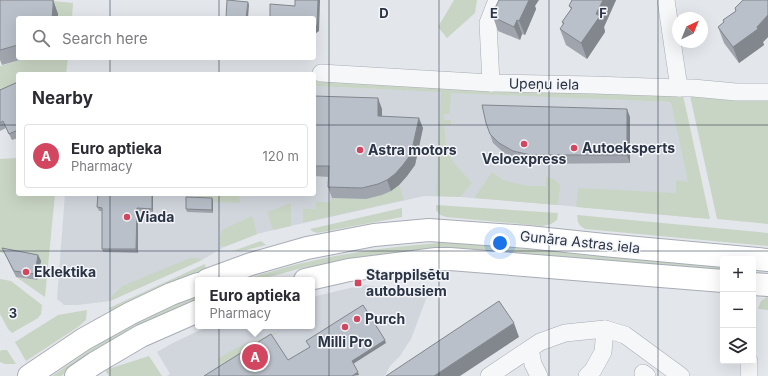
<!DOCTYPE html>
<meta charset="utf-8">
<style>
body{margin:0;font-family:Inter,sans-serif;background:#f2f2f3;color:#2b2b33}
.controls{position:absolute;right:12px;bottom:12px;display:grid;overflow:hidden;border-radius:4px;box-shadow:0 4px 16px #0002}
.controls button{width:36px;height:36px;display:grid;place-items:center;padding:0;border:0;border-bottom:1px solid #e1e1e2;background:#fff;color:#2b2b33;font:20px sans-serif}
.compass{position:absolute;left:672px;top:12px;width:36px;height:36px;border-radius:50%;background:#fff;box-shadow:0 4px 16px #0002;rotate:43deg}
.you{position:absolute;left:500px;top:243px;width:14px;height:14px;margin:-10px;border:3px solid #fff;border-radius:50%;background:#1a73e8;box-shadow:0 0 0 6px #1a73e833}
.badge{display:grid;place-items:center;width:26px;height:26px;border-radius:50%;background:#d24660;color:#fff;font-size:13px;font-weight:700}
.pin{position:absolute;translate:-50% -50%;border:2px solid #fff;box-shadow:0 1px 4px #0006}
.popup{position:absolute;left:195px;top:277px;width:120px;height:52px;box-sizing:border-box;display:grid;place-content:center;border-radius:4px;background:#fff;filter:drop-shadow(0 1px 3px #0005);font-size:13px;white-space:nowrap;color:#7c7c81}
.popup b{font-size:15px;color:#2b2b33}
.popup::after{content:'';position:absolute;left:50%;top:100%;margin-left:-8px;border:8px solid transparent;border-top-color:#fff}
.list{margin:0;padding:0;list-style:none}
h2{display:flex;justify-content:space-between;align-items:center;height:52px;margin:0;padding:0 16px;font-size:17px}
h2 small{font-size:13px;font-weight:400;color:#7c7c81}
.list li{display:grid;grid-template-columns:26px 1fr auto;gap:12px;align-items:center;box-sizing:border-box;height:64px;margin:0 8px 8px;padding:0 8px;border:1px solid #e1e1e2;border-radius:4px}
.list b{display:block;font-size:15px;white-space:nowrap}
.list p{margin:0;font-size:13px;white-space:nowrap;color:#7c7c81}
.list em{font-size:13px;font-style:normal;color:#7c7c81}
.icon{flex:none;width:22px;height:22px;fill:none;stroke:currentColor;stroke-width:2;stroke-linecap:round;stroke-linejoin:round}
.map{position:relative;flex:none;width:768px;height:376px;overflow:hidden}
.search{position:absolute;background:#fff;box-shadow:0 4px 16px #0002;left:16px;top:16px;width:300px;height:44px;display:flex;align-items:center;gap:10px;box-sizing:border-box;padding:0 14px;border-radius:4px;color:#7c7c81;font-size:15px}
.panel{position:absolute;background:#fff;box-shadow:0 4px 16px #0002;left:16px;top:72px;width:300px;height:124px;border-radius:4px}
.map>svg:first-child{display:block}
.built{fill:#d1d6dd}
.green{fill:#c9d5c4}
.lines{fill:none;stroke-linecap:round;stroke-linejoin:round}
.street-casing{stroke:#a8adb6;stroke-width:18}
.secondary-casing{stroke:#a8adb6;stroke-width:24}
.street{stroke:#f6f7f9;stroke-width:17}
.secondary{stroke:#fff;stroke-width:22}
.wall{fill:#a0a5ad}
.shaded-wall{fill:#82868d}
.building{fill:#bac0c9;stroke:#82868d}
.grid{fill:none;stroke:#2a3444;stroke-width:1;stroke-opacity:0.55}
.poi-dot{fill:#d24660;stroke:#f3f5f8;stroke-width:1.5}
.labels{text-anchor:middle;stroke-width:3;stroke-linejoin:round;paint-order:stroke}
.street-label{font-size:14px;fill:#2a3444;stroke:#f3f5f8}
.poi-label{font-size:14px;font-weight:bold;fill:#2a3444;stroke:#f3f5f8;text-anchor:start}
.grid-label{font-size:13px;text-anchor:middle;font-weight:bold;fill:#2a3444;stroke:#f3f5f8;stroke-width:3;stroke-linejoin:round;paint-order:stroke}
</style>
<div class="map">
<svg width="768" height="376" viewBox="0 0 768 376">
<rect width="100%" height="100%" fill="#e3e6eb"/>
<g class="built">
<polygon points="314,86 674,102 698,218 558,205 460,197 424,196 273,230 257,234 224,247 202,260 110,301 78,305 64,305 57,299 65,194 314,194"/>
<polygon points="363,285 429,291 411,339 400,356 390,366 385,376 167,376 170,374 157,352 171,344 198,331 212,326 312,326 312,297"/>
</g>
<g class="green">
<polygon points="454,0 477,0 475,13 447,38 438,27"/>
<polygon points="53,1 73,3 72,18 58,18 58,14"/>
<polygon points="27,58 68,58 66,74 18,74 18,89 0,97 0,66"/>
<polygon points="314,78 683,95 710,219 576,207 578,188 676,193 676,180 688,182 671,102 451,93 450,112 448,114 444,114 444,120 451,120 451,125 444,125 446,146 453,162 472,183 460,197 436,196 441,92 314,86"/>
<polygon points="690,96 768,98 768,224 717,219"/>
<polygon points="18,158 18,194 55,194 45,297 16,277 37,280 12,256 0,252 0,159"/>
<path d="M492,172L503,180L515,183L529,186H546V177C553,178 556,180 560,185L558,205L474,198Z"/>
<polygon points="399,185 404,200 305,222 303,222 303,209 316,209 316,202 329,202 332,198 366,199 391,191"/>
<polygon points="188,194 239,194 240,203 195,201 195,195"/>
<polygon points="291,203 291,226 273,230 267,212"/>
<polygon points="436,205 558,213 557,220 551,224 542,226 446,217 440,215 436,210"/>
<polygon points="402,208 402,217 317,233 312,231 310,229"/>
<path d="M577,215L768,233V246L585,229C578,225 578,223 577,215Z"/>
<polygon points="252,216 257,234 224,247 220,245 220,237 222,230"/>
<polygon points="261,241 266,245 246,250 233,251"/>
<path d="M439,243H458L723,266V272L458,248L433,249L401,252L302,268L258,280H242C267,273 291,265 316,260C357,251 398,246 439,243Z"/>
<polygon points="190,258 197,258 202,260 110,301 112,296 122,286"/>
<polygon points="205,264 206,269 204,271 114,311 111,311 109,308"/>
<polygon points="0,279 11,281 42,305 41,314 38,318 12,333 8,329 0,314"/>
<polygon points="198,295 198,300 159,316 100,349 61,376 52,376 97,345 157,312"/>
<polygon points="768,296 768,310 758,309 761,301"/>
<polygon points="87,310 86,320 78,327 26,361 15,342 58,315"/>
<polygon points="282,330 222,368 217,359 236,348"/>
<polygon points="2,350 7,350 16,364 5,364 0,362 0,351"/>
<polygon points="149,356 162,376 109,376 105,370"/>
</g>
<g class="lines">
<defs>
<g id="street">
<polyline points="666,0 679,88"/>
<polyline points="321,73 491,83 593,85 679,88 693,88 736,92 768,92"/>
<polyline points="491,83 488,23 497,0"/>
<polyline points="530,349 533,364 539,376"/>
<polyline points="643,373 647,376"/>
<polyline points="489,376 540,342 565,333 605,329 625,335 681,376"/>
<polyline points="587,376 593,370 603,352 605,329"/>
<polyline points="749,376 749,361"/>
</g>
<g id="secondary">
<polyline points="207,280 251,264 307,248 374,235 429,230 528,237 604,245 768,260"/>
<polyline points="305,280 349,270 436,259 450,259 723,281"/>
<polyline points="753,284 768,285"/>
<polyline points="29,376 84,339 131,313 171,294 198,284"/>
<polyline points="76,376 95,363 141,336 198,311"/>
</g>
</defs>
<use href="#street" class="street-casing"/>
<use href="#secondary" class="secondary-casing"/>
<use href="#street" class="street"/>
<use href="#secondary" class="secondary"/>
</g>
<g class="wall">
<polygon points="0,0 53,0 58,14 58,18 18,18 18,58 27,58 2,65 0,60"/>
<polygon points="572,0 616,0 604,27 605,32 587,59 566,45 560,29 563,25 562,22 571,9 569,6"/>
<polygon points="768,0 768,37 763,42 764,45 739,63 724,43 718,27 724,22 723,20 736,11 735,8"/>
<polygon points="535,6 536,9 525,35 522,34 520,40 498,31 493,17"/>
<polygon points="18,82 18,138 12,140 6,128 0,131 0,90"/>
<polygon points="314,96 382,109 382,116 423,128 415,165 407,176 399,185 391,191 382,195 366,199 332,198 328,187 329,177 314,176"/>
<polygon points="630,117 630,163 534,164 517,160 503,152 493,143 486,123"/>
<polygon points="98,194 153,194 153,212 138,211 138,253 103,252 102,249 102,211 99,211 97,207"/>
<polygon points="212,198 213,201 213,213 187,212 186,209"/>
<polygon points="2,248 38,255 41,261 37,280 16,277 5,254"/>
</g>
<g class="shaded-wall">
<polygon points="53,0 58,14 58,18 52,18"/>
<polygon points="318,0 320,0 320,1 319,31 315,34 314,27"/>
<polygon points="529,0 539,0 535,6 536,9 525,35 519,21"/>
<polygon points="603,0 616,0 604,27 605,32 587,59 581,43 596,14"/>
<polygon points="248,2 249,5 248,18 246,18"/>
<polygon points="768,15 768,37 763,42 764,45 739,63 733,47 757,27"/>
<polygon points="517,20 522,34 520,40 514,27"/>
<polygon points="378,98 382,109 382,127 378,116"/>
<polygon points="627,109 630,117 630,163 627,155"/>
<polygon points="419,118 423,128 415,165 407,176 399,185 391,191 387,180"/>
<polygon points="152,194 153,194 153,212 152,209"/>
<polygon points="212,198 213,201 213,213 212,210"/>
<polygon points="137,208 138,211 138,253 136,249"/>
<polygon points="38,255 41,261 37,280 35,274"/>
<polygon points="514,323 519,337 460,376 434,376"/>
<polygon points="385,340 386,343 353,364 352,361"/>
<polygon points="358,372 359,375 352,376"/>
</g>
<g class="building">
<polygon points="0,0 53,0 53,7 52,18 18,18 18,45 0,50"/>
<polygon points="227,0 248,2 246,18 226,18"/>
<polygon points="295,0 318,0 317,25 314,27 314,18 285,18 270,17 270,4 295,6"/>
<polygon points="499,0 529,0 519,21 517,20 514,27 493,17 493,12"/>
<polygon points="572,0 603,0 596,14 600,16 581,43 560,29 564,23 562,22 572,8 569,6"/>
<polygon points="743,0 768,0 768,15 757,27 758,29 733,47 718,27 724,22 723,20 736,11 735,8"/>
<polygon points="18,82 18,130 9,134 3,121 0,123 0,90"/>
<polygon points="314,96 378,98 378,116 419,118 411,154 403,165 395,174 387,180 378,184 362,188 328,187 329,166 314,166"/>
<polygon points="482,105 627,109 627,155 531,155 513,151 499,143 490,134 486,123"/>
<polygon points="98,194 152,194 152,209 137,208 136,249 102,249 102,208 97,207"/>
<polygon points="186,197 212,198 212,210 186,209"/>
<polygon points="2,248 38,255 35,274 14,271"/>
<polygon points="499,301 514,323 434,376 386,376"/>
<polygon points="363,305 385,340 352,361 358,372 352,376 204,376 271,334 288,360 310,347 306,341"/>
</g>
<path class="grid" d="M110,0V18M219,0V18M329,0V376M439,0V376M549,0V376M658,0V376M110,58V74M219,58V74M0,125H18M314,125H768M110,194V376M219,194V376M0,251H768"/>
<g class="poi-dot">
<circle cx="524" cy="144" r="4"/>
<circle cx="574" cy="148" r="4"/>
<circle cx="360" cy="150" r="4"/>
<circle cx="127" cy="217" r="4"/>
<circle cx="26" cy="272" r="4"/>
<rect x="354" y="279" width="8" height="8" rx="2"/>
<circle cx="357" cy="319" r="4"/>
<circle cx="345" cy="327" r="4"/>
</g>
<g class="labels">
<g class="street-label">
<text transform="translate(544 84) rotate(1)" y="5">Upeņu iela</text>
<text transform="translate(580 242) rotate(6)" y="5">Gunāra Astras iela</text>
</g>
<g class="poi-label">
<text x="582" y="153">Autoeksperts</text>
<text x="368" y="155">Astra motors</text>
<text x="524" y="164" text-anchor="middle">Veloexpress</text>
<text x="135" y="222">Viada</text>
<text x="34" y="277">Eklektika</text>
<text x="366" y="280">Starppilsētu<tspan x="366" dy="16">autobusiem</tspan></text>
<text x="365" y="324">Purch</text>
<text x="345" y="347" text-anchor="middle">Milli Pro</text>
</g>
</g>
<g class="grid-label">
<text x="384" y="18">D</text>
<text x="494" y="18">E</text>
<text x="603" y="18">F</text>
<text x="13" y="318">3</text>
</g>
</svg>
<div class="controls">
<button>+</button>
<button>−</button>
<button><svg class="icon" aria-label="layers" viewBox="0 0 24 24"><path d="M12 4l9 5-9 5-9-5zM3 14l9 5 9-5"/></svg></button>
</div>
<svg class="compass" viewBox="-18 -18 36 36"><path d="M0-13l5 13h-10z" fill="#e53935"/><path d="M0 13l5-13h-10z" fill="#7c7c81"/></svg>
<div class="you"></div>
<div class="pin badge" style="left:255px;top:357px">A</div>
<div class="popup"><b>Euro aptieka</b>Pharmacy</div>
<div class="search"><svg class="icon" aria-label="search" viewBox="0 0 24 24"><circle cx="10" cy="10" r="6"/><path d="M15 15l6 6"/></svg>Search here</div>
<section class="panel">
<h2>Nearby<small></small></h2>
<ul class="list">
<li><span class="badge">A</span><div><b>Euro aptieka</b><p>Pharmacy</p></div><em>120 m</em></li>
</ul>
</section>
</div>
